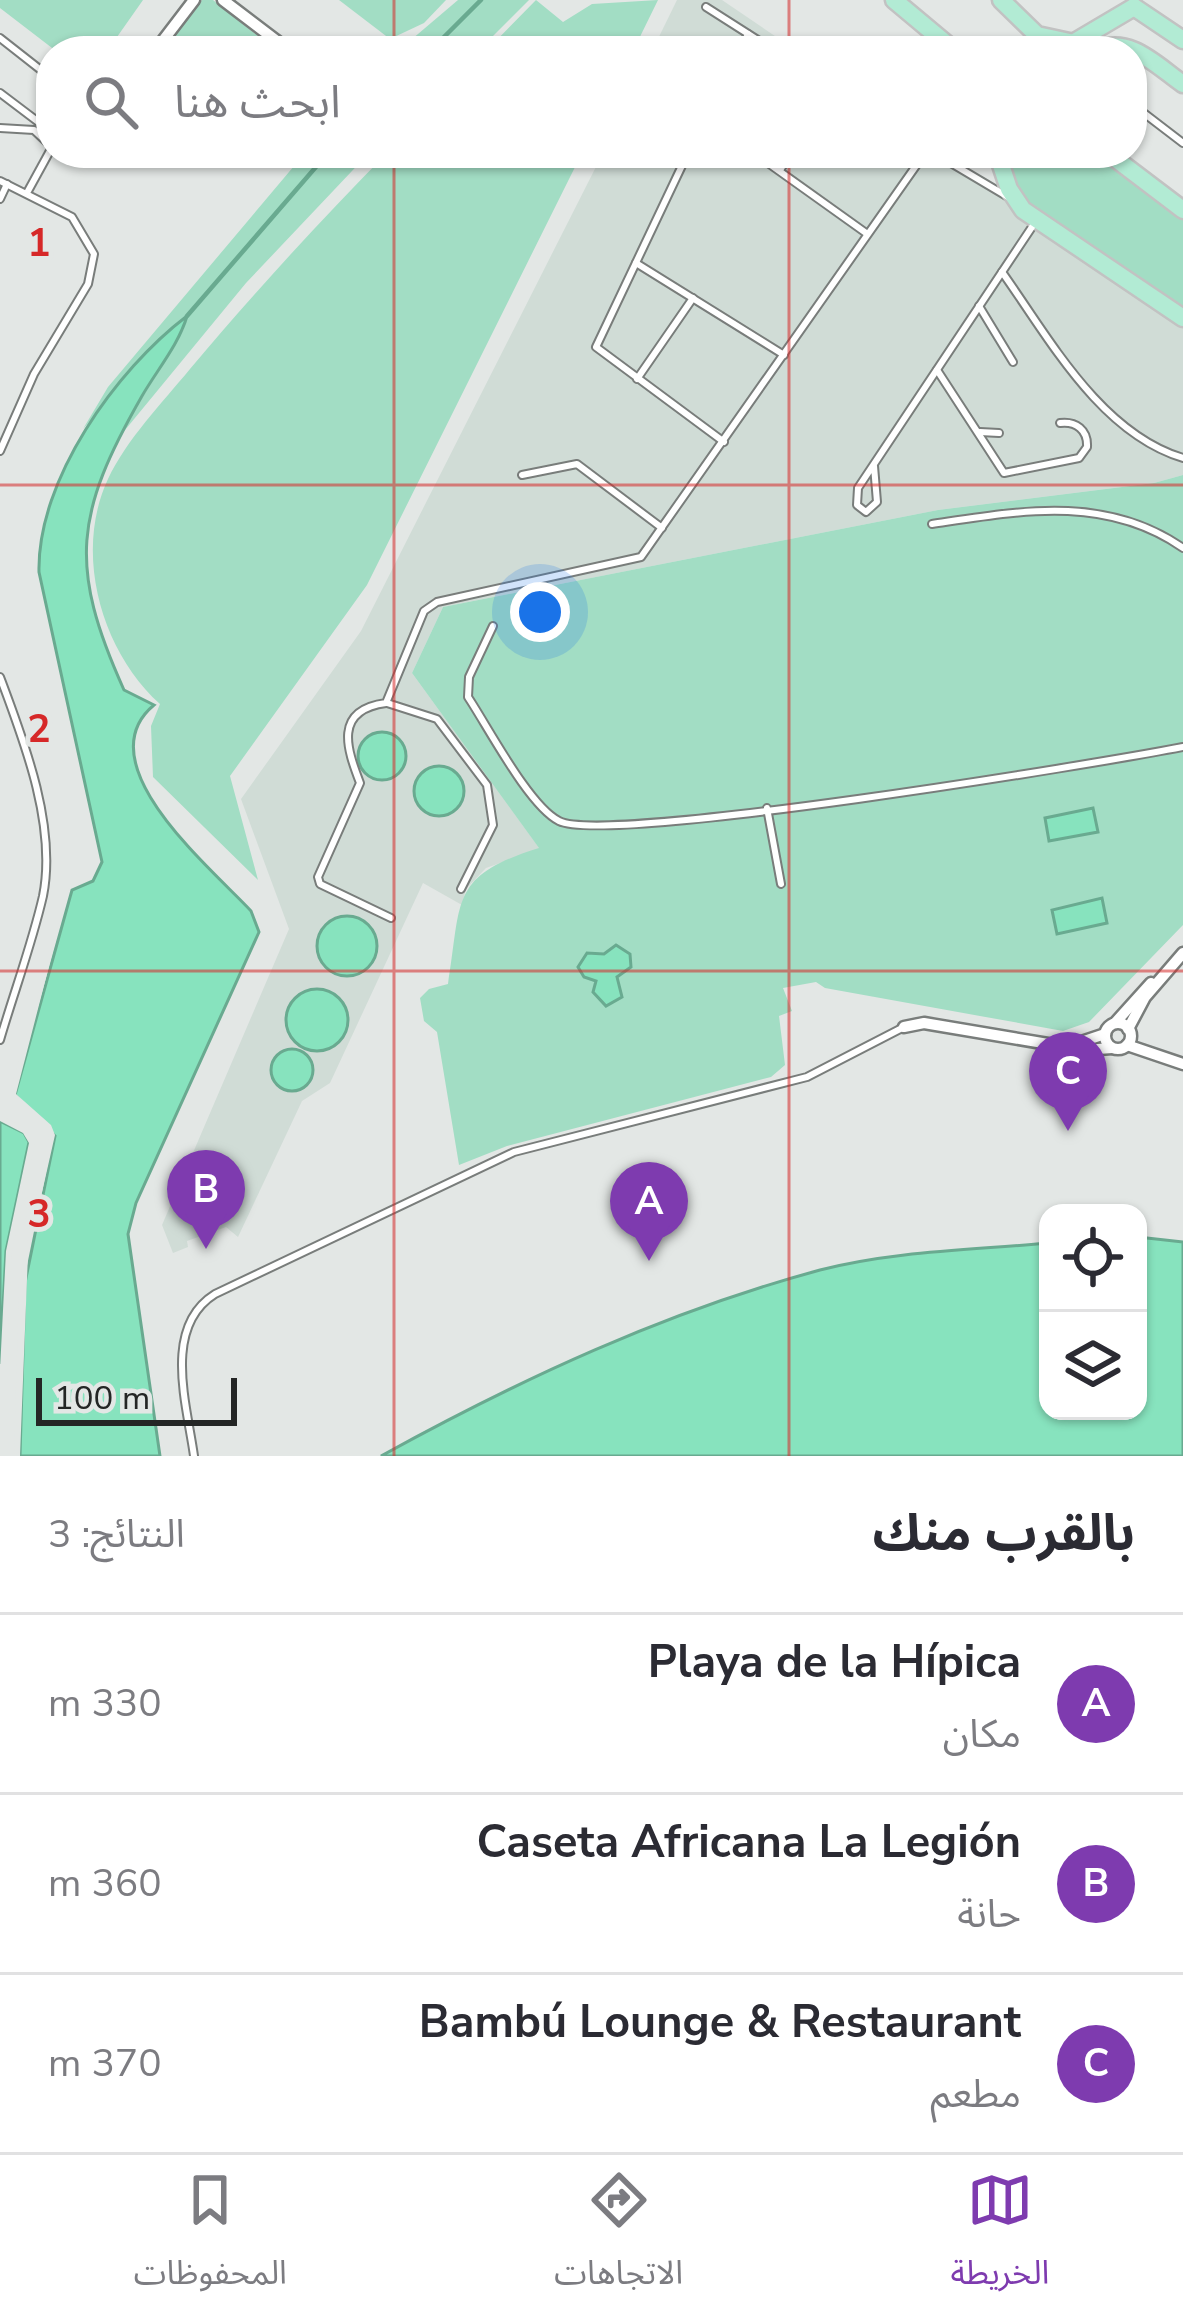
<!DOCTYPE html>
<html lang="ar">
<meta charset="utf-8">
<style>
body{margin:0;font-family:"Nunito Sans","Noto Sans Arabic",sans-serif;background:#f7f7f7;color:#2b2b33;direction:rtl}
.controls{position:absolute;right:36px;bottom:36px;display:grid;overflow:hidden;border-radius:24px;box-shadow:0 3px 9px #0004}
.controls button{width:108px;height:108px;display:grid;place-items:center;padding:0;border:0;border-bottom:3px solid #e1e1e2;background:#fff;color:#2b2b33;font:60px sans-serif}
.scale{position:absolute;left:36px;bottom:30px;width:201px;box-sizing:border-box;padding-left:12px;border:6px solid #242625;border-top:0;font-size:33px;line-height:42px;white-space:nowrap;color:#242625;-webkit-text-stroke:9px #e3e7e5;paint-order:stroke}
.you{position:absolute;left:540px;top:612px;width:42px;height:42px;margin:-30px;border:9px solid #fff;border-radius:50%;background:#1a73e8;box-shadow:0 0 0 18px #1a73e833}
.badge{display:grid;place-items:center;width:78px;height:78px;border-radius:50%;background:#7e3baf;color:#fff;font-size:39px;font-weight:700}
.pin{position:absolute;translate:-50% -99px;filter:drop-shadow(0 3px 6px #0008)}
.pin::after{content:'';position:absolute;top:63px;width:42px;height:36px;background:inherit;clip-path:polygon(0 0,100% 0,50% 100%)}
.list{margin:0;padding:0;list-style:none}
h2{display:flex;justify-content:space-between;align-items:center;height:156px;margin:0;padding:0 48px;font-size:51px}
h2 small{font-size:39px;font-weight:400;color:#7c7c81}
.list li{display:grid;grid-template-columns:78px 1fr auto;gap:36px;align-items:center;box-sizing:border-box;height:180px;padding:0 48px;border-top:3px solid #e1e1e2}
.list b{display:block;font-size:45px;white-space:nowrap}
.list p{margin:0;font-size:39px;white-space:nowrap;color:#7c7c81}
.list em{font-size:39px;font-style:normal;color:#7c7c81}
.icon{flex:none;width:66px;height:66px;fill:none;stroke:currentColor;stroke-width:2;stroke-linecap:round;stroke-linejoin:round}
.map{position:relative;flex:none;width:1183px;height:1456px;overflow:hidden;direction:ltr}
.search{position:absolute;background:#fff;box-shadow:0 3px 9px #0004;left:36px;right:36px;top:36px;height:132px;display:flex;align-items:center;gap:30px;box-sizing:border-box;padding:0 42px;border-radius:48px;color:#7c7c81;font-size:45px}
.sheet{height:696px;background:#fff}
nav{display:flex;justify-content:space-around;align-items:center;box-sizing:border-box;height:168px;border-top:3px solid #e1e1e2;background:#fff;font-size:33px;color:#7c7c81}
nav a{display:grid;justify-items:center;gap:6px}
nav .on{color:#7e3baf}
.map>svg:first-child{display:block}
.built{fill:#d0dcd6}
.green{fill:#a2ddc4}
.water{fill:#87e3be;stroke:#69aa90;stroke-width:3}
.pier{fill:#e3e7e5}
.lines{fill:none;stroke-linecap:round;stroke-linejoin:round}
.stream{stroke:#69aa90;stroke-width:4.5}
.lane-casing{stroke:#797d7b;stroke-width:10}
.street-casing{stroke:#797d7b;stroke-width:15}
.primary-casing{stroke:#c2c2c2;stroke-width:21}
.lane{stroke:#fff;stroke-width:6}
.street{stroke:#fff;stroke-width:10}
.primary{stroke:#b2ebd4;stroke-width:16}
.grid{fill:none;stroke:#d62828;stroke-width:3;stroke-opacity:0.55}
.grid-label{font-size:39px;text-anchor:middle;font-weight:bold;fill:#d62828;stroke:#e3e7e5;stroke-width:10;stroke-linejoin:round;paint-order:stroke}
</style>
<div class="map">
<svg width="1183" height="1456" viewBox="0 0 1183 1456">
<rect width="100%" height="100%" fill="#e3e7e5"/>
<g class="built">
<polygon points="677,0 722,0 797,51 652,51"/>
<polygon points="603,153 941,153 1183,325 1183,475 1154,483 938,510 443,607 412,673 540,849 486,868 466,889 462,905 423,883 330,1083 302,1101 238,1237 226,1227 187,1241 188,1247 173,1253 162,1225 289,929 241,799 361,631"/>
</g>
<g class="green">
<polygon points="0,0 143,0 117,37 125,48 122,51 56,51 0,8"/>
<polygon points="202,0 213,0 263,40 255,51 162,51"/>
<polygon points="339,0 446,0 424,23 390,39"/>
<polygon points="458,0 529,0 478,51 398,51"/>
<polygon points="536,0 563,22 592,4 658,0 633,51 486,51"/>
<polygon points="305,153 369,153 246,283 116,441 184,329 169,330 83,429 108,387"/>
<path d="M387,153H582L367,585L230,776L258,880L153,777L151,726L160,704C102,652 73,554 108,479C127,439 162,403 190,369C253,294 318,223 387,153Z"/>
<polygon points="1006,153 1100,153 1183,216 1183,307 1023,198"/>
<path d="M1183,475V925L1089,1022L1063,1031L825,988L816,982L783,988L792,1011L779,1016L785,1065L771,1077L507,1146L459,1165L437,1032L424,1021L420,998L429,989L448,984C462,900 449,876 539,848L412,673L443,607L938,510L1154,483Z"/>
</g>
<g class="water">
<path d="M187,316C179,344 157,370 142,396C75,513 68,566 124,690L154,705C84,763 211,868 251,911L259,932L136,1203L128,1234L160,1456H20L25,1283L55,1136L15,1095L72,890L93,881L102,862L39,572C37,480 116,370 187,316Z"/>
<circle cx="382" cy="756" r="24"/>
<circle cx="439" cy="791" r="25"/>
<polygon points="1093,808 1098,832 1049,841 1045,818"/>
<polygon points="1102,898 1107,923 1057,934 1052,910"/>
<circle cx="347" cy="946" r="30"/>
<polygon points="616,945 630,954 631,967 617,977 622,997 606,1006 593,992 596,981 584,977 578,967 587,953 604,954"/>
<circle cx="317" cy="1020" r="31"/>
<circle cx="292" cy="1070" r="21"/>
<polygon points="0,1121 24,1133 29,1142 6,1251 0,1364"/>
<path d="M1138,1237L1183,1242V1456H381C521,1379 665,1312 820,1270C894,1251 972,1250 1048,1243V1411H1138Z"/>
</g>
<g class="pier">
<polygon points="70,885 16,1094 51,1125 55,1135 28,1254 20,1456 14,1456 19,1282 49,1136 9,1094"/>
<polygon points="0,1115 27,1129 35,1143 12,1252 6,1365 0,1370 6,1251 29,1143 23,1133 0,1121"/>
</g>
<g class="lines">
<g class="stream">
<polyline points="430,51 481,0"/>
<polyline points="187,316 328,153"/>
</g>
<defs>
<g id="lane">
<polyline points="706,7 775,51"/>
<polyline points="0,38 51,78"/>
<polyline points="740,51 748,34"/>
<polyline points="0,93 41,124 51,140"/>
<polyline points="1132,104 1183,143"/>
<polyline points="0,128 34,130 51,146"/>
<polyline points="688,153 596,347 724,442"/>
<polyline points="754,153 866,233"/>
<polyline points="934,153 1008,197"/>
<polyline points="780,170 791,153"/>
<polyline points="0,181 72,217 94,254 88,284 34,374 0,451"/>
<polyline points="28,191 51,149"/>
<polyline points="0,199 7,184"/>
<polyline points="636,263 784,355"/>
<path d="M1002,272C1049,338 1100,433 1183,458"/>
<polyline points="979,306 1013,362"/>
<path d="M937,370L1004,473L1079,458L1087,447C1088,430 1076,421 1060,423"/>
<polyline points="637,379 693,298"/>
<polyline points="980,432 999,433"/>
<polyline points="874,466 877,502 866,512 857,505 858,488 1036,221"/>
<polyline points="522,475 577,464 662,528"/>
<path d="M932,524C1019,511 1105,494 1183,548"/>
<path d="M493,626L469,677L468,697C488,727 529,806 559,821C606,845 1101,763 1183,747"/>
<path d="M0,677C24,741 57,826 43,896C32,944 14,992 0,1040"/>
<polyline points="387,703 437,719 487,785 493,825 461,889"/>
<polyline points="767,808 781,884"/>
<path d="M391,918L320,884L318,877L360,783C347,749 333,710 386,703L424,611L437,602L641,557L925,153"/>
<polyline points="1054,1071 1056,1045"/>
<path d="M194,1456C187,1405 162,1327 215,1294L514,1152L807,1077L904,1027"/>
</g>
<g id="street">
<polyline points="223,0 290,51"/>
<polyline points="155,51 194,0"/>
<polyline points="1115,1023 1151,983"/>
<circle cx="1118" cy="1036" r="13"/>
<polyline points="904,1027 924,1023 1084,1050 1112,1048"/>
<polyline points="1128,1029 1145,997 1183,953"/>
<polyline points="1127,1045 1183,1064"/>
<polyline points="1069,1046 1105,1034"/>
</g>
<g id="primary">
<polyline points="894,0 955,51"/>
<polyline points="1001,0 1037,35 1074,43"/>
<polyline points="1134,7 1183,40"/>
<polyline points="1068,46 1134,7"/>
<polyline points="999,51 1022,51"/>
<path d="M1097,51C1129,35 1157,66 1183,84"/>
<polyline points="997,153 1009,189 1023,210 1183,318"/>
<polyline points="1108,153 1183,210"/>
</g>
</defs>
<use href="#lane" class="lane-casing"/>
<use href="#street" class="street-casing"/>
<use href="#primary" class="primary-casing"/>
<use href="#lane" class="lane"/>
<use href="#street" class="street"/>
<use href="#primary" class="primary"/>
</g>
<path class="grid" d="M394,0V51M789,0V51M394,153V1456M789,153V1456M0,485H1183M0,971H1183"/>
<g class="grid-label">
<text x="39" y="256">1</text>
<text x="39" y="742">2</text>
<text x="39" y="1227">3</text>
</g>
</svg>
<div class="controls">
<button><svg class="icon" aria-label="locate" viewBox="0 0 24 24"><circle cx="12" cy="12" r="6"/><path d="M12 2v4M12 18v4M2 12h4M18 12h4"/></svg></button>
<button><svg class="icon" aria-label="layers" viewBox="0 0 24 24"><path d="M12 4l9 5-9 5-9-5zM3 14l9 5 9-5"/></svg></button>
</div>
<div class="scale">100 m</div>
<div class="you"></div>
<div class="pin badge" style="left:649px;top:1261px">A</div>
<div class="pin badge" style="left:206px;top:1249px">B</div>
<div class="pin badge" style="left:1068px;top:1131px">C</div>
<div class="search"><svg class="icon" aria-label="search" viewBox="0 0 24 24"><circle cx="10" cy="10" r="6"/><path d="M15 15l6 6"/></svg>ابحث هنا</div>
</div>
<section class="sheet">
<h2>بالقرب منك<small>النتائج: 3</small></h2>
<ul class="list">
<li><span class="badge">A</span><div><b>Playa de la Hípica</b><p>مكان</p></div><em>330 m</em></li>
<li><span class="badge">B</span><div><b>Caseta Africana La Legión</b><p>حانة</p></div><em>360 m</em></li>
<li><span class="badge">C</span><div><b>Bambú Lounge &amp; Restaurant</b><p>مطعم</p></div><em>370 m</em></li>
</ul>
</section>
<nav>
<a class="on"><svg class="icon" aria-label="map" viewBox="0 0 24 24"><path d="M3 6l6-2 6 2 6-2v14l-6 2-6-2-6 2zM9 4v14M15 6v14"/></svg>الخريطة</a>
<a><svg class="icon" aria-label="directions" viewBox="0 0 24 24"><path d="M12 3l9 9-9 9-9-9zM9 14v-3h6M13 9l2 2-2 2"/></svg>الاتجاهات</a>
<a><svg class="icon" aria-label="saved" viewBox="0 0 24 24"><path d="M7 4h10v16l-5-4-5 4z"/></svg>المحفوظات</a>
</nav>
